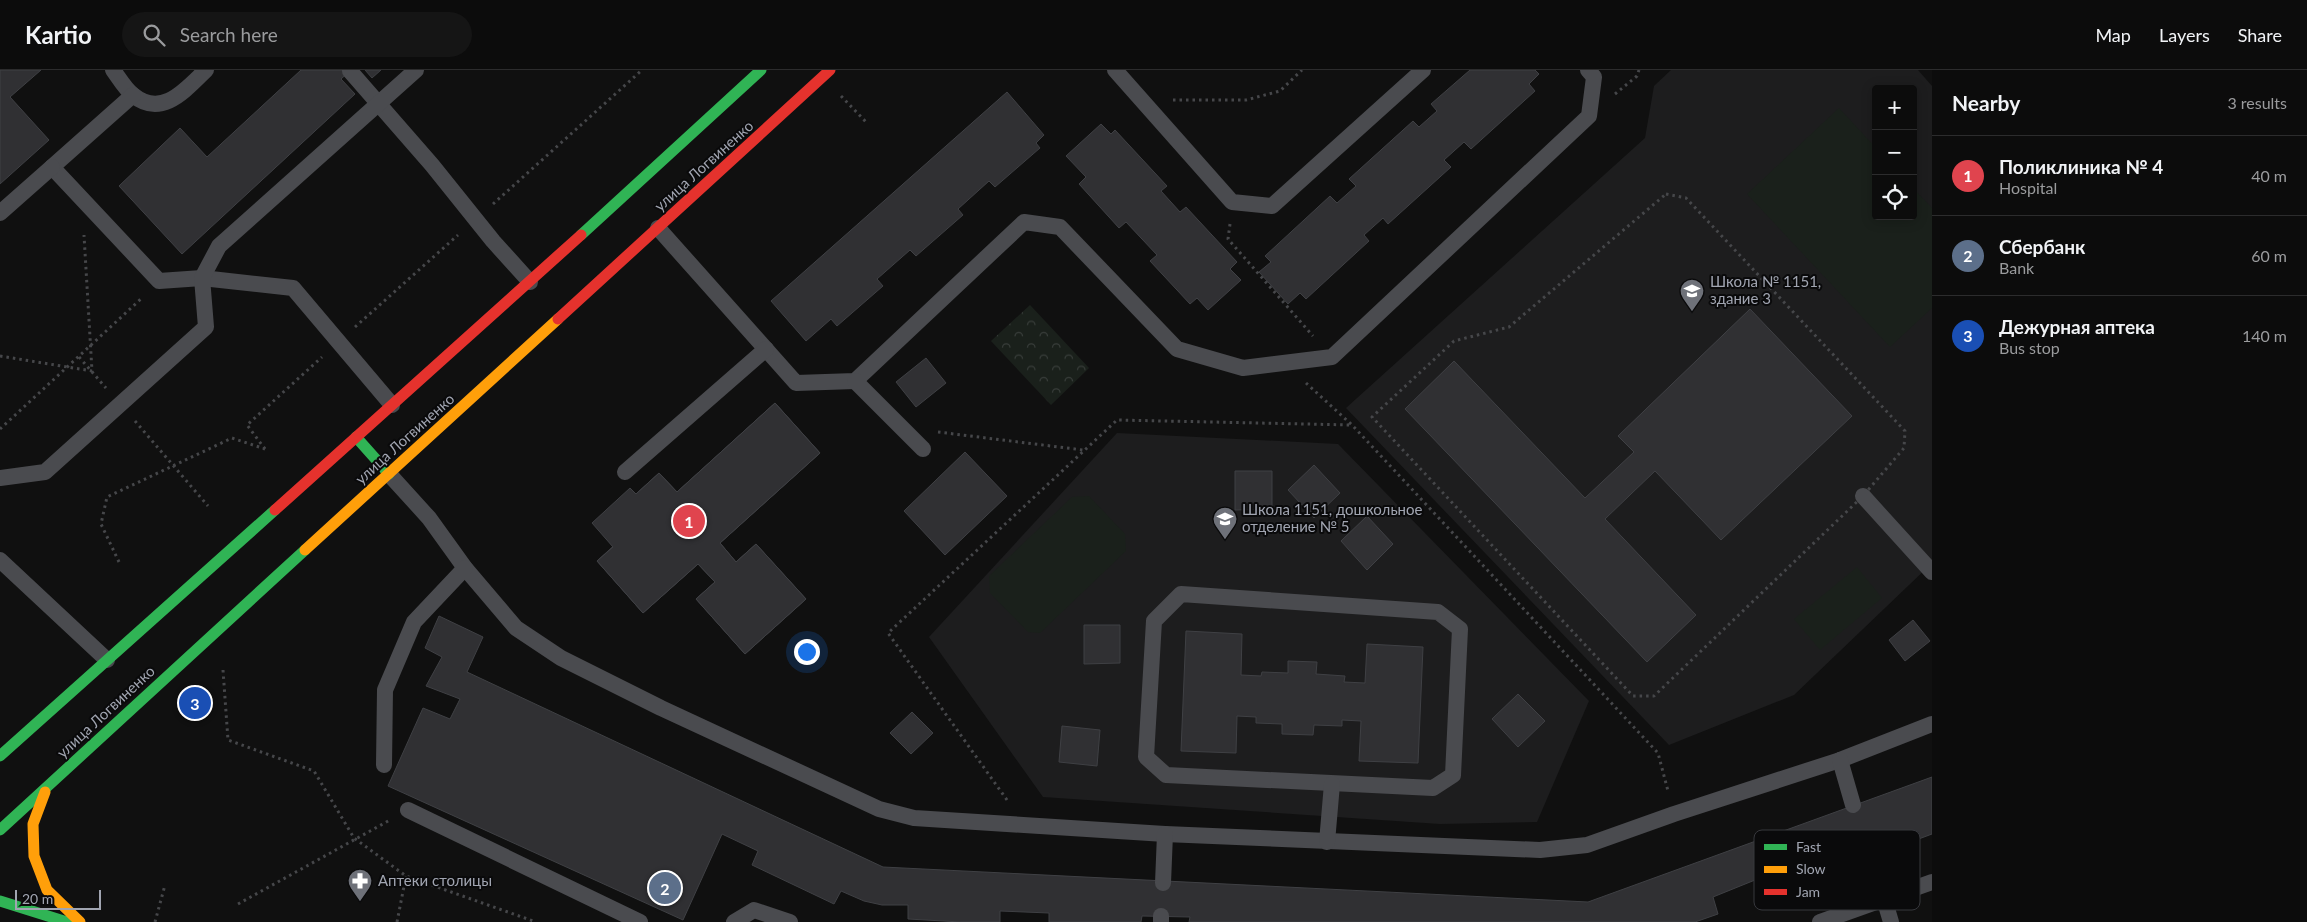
<!DOCTYPE html>
<meta charset="utf-8">
<style>
body{margin:0;font-family:Lato,sans-serif;background:#151515;color:#f1f3f6}
.controls{position:absolute;right:15px;top:15px;display:grid;overflow:hidden;border-radius:5px;box-shadow:0 2px 12px #0003}
.controls button{width:45px;height:45px;display:grid;place-items:center;padding:0;border:0;border-bottom:1px solid #2c2c2d;background:#0c0c0c;color:#f1f3f6;font:25px sans-serif}
.scale{position:absolute;left:15px;bottom:12px;width:86px;box-sizing:border-box;padding-left:5px;border:2px solid #a1a5b1;border-top:0;font-size:14px;line-height:18px;white-space:nowrap;color:#a1a5b1;-webkit-text-stroke:4px #0a0a0b;paint-order:stroke}
.you{position:absolute;left:806px;top:581px;width:18px;height:18px;margin:-12px;border:4px solid #fff;border-radius:50%;background:#1a73e8;box-shadow:0 0 0 8px #1a73e833}
.badge{display:grid;place-items:center;width:32px;height:32px;border-radius:50%;background:#6e7179;color:#fff;font-size:16px;font-weight:700}
.pin{position:absolute;translate:-50% -50%;border:2px solid #fff;box-shadow:0 1px 5px #0006}
.list{margin:0;padding:0;list-style:none}
h2{display:flex;justify-content:space-between;align-items:center;height:65px;margin:0;padding:0 20px;font-size:21px}
h2 small{font-size:16px;font-weight:400;color:#9a9b9d}
.list li{display:grid;grid-template-columns:32px 1fr auto;gap:15px;align-items:center;box-sizing:border-box;height:80px;padding:0 20px;border-top:1px solid #2c2c2d}
.list b{display:block;font-size:19px;white-space:nowrap}
.list p{margin:0;font-size:16px;white-space:nowrap;color:#9a9b9d}
.list em{font-size:16px;font-style:normal;color:#9a9b9d}
.icon{flex:none;width:28px;height:28px;fill:none;stroke:currentColor;stroke-width:2;stroke-linecap:round;stroke-linejoin:round}
.map{position:relative;flex:none;width:1932px;height:852px;overflow:hidden}
header{display:flex;align-items:center;gap:30px;box-sizing:border-box;height:70px;padding:0 25px;background:#0c0c0c;border-bottom:1px solid #2c2c2d}
header strong{font-size:24px}
nav{display:flex;gap:28px;margin-inline-start:auto;font-size:18px}
.search{width:350px;height:45px;background:#151515;display:flex;align-items:center;gap:12px;box-sizing:border-box;padding:0 18px;border-radius:28px;color:#9a9b9d;font-size:19px}
main{display:flex}
aside{flex:1;background:#0c0c0c}
.map>svg:first-child{display:block}
.built{fill:#1d1d1e;fill-rule:evenodd}
.park{fill:url(#park-crowns)}
.garden{fill:#1a201b}
.building{fill:#303033;stroke:#3f4044}
.lines{fill:none;stroke-linecap:round;stroke-linejoin:round}
.path{stroke:#46474a;stroke-width:3;stroke-dasharray:2.5 4;stroke-linecap:butt}
.lane{stroke:#4a4b4f;stroke-width:16}
.fast{stroke:#30b455;stroke-width:11}
.slow{stroke:#ff9f0a;stroke-width:11}
.jam{stroke:#e5322d;stroke-width:11}
.labels{text-anchor:middle;stroke-width:4;stroke-linejoin:round;paint-order:stroke}
.street-label{font-size:15px;fill:#a1a5b1;stroke:#0a0a0b}
.poi-label{font-size:15px;fill:#a1a5b1;stroke:#0a0a0b;text-anchor:start}
.key{fill:#0a0a0b;stroke:#37383d;stroke-width:1}
.key-label{font-size:14px;fill:#a1a5b1}
</style>
<header>
<strong>Kartio</strong>
<div class="search"><svg class="icon" aria-label="search" viewBox="0 0 24 24"><circle cx="10" cy="10" r="6"/><path d="M15 15l6 6"/></svg>Search here</div>
<nav><a>Map</a><a>Layers</a><a>Share</a></nav>
</header>
<main>
<div class="map">
<svg width="1932" height="852" viewBox="0 0 1932 852">
<defs>
<pattern id="park-crowns" width="20" height="18" patternUnits="userSpaceOnUse" patternTransform="scale(1.25)"><rect width="20" height="18" fill="#1a201b"/><path d="M2 6a3 3 0 1 1 6 0M12 15a3 3 0 1 1 6 0" fill="none" stroke="#383d3a"/></pattern>
</defs>
<rect width="100%" height="100%" fill="#101010"/>
<g class="built">
<path d="M1671,0H1918L1932,16V493L1794,625L1669,675L1346,338L1645,68L1654,16ZM1876,19H1913V146H1876Z"/>
<polygon points="1117,363 1338,374 1589,631 1537,752 1440,754 1043,727 929,567"/>
</g>
<polygon class="park" points="1030,235 1089,298 1051,335 991,271"/>
<g class="garden">
<polygon points="1839,38 1876,78 1876,146 1913,146 1913,118 1932,138 1932,238 1890,277 1747,124"/>
<polygon points="1089,426 1125,464 1126,481 1040,563 1028,562 990,523 989,506 1072,427"/>
<polygon points="1857,497 1882,528 1820,580 1794,549"/>
</g>
<g class="building">
<polygon points="0,0 41,0 10,27 49,70 0,114"/>
<polygon points="301,0 351,0 341,9 355,24 182,184 119,116 180,58 207,87"/>
<polygon points="365,0 381,0 372,8"/>
<polygon points="1470,0 1535,0 1539,4 1529,14 1535,21 1471,79 1464,72 1444,90 1451,97 1388,154 1383,148 1364,165 1369,171 1306,229 1300,223 1288,234 1259,202 1271,192 1265,186 1330,126 1337,133 1356,116 1349,109 1413,51 1419,57 1437,41 1431,34"/>
<polygon points="1007,22 1044,65 1036,73 1040,78 995,117 989,111 958,139 963,145 916,186 910,180 877,209 883,216 837,256 831,249 806,271 771,231"/>
<polygon points="1101,54 1111,64 1115,60 1167,116 1161,121 1180,142 1186,137 1237,192 1230,199 1241,210 1208,240 1197,228 1190,234 1150,191 1157,185 1126,152 1119,158 1079,114 1086,107 1066,86"/>
<polygon points="1750,239 1852,346 1721,470 1655,401 1605,449 1696,545 1647,592 1405,339 1454,291 1585,428 1634,382 1618,366"/>
<polygon points="926,288 946,313 916,337 896,312"/>
<polygon points="775,333 820,383 720,473 736,492 756,474 806,529 745,584 696,529 715,512 698,494 643,543 597,491 652,441 636,424 659,403 677,422"/>
<polygon points="775,333 820,383 720,473 736,492 756,474 806,529 745,584 696,529 715,512 698,494 643,543 597,491 613,477 592,453 630,418 636,424 659,403 677,422"/>
<polygon points="965,382 1007,426 945,485 904,441"/>
<polygon points="1314,395 1340,423 1314,448 1288,420"/>
<polygon points="1235,401 1272,401 1272,439 1235,440"/>
<polygon points="1367,446 1393,474 1367,500 1341,471"/>
<polygon points="439,546 483,567 467,602 883,797 1588,832 1932,707 1932,764 1892,779 1887,764 1843,780 1849,797 1760,827 1755,810 1713,827 1718,844 1695,852 1189,852 1190,847 1142,846 1141,852 1049,852 1049,843 1000,841 1000,852 961,852 908,849 908,835 882,835 864,831 841,821 834,834 752,795 758,781 722,764 683,850 388,716 423,638 450,649 460,629 426,616 442,587 425,578"/>
<polygon points="1913,550 1930,571 1905,591 1889,570"/>
<polygon points="1084,555 1120,555 1120,593 1084,594"/>
<polygon points="1186,561 1242,564 1241,605 1261,606 1262,602 1288,603 1288,591 1317,592 1316,604 1345,606 1344,612 1365,613 1367,574 1423,577 1418,693 1359,691 1361,651 1342,650 1342,656 1314,655 1313,665 1282,664 1282,654 1256,653 1256,647 1237,646 1236,683 1181,681"/>
<polygon points="1518,624 1545,651 1518,677 1492,649"/>
<polygon points="912,642 933,663 911,684 890,663"/>
<polygon points="1062,656 1100,660 1097,696 1059,692"/>
</g>
<g class="lines">
<g class="path">
<polyline points="1615,24 1637,6 1639,0"/>
<polyline points="841,26 867,53"/>
<polyline points="1173,30 1246,30 1280,21 1302,0"/>
<polygon points="1666,124 1686,128 1905,361 1904,378 1863,426 1654,626 1633,626 1372,347 1454,271 1509,257"/>
<polyline points="493,134 642,0"/>
<polyline points="1230,154 1228,169 1313,266"/>
<polyline points="355,257 458,165"/>
<polyline points="0,286 92,301 84,165"/>
<polyline points="79,287 106,318"/>
<polyline points="1306,313 1352,355 1658,683 1668,721"/>
<polyline points="135,351 208,436"/>
<polyline points="0,359 143,227"/>
<polyline points="938,362 1083,380"/>
<polyline points="265,379 247,355 322,287"/>
<polyline points="119,492 101,454 107,427 232,368 265,379"/>
<polyline points="223,600 228,670 314,701 354,768 406,806 536,852"/>
<polyline points="1007,730 888,563 1117,350 1352,355"/>
<polyline points="238,834 390,750"/>
<polyline points="155,852 165,815"/>
<polyline points="397,852 406,806"/>
</g>
<g class="lane">
<path d="M113,0C119,8 125,19 133,25C162,49 186,19 206,0"/>
<polyline points="1115,0 1232,132 1272,136 1423,0"/>
<polyline points="350,1 432,95 493,171 530,212"/>
<polyline points="133,25 52,97 159,211 202,208 293,218 392,335"/>
<polyline points="0,143 52,97"/>
<polyline points="658,158 796,313 855,311 1024,152 1060,157 1177,279 1243,298 1332,287 1589,46 1594,7 1588,0"/>
<polyline points="855,311 923,379"/>
<polyline points="625,402 766,279"/>
<polyline points="389,404 429,448 465,498 516,558 561,588 661,638 879,739 914,748 1165,764 1540,780 1587,775 1674,744 1840,690 1932,654"/>
<polyline points="0,408 45,402 206,257 202,208 219,176 416,0"/>
<polyline points="1863,426 1932,502"/>
<polyline points="0,490 107,590"/>
<polygon points="1181,524 1438,542 1460,559 1453,705 1433,718 1166,705 1146,687 1154,551"/>
<polyline points="1840,690 1853,735"/>
<polyline points="384,695 385,620 414,552 465,498"/>
<polyline points="408,740 640,852"/>
<polyline points="1867,771 1891,852"/>
<polyline points="1327,772 1332,714"/>
<polyline points="1163,813 1165,764"/>
<polyline points="734,852 754,840 790,852"/>
<polyline points="1161,852 1161,846"/>
<polyline points="1820,852 1932,812"/>
</g>
<g class="fast">
<polyline points="581,165 761,0"/>
<polyline points="356,367 389,404"/>
<polyline points="0,686 275,440"/>
<polyline points="0,760 305,480"/>
<polyline points="0,831 67,852"/>
</g>
<g class="slow">
<polyline points="305,480 558,249"/>
<polyline points="45,722 33,754 34,786 47,820 80,852"/>
</g>
<g class="jam">
<polyline points="558,249 830,0"/>
<polyline points="275,440 581,165"/>
</g>
</g>
<defs>
<symbol id="school-pin" viewBox="-11 -11 22 30"><path d="M0 17L-7.5 6A9.5 9.5 0 1 1 7.5 6Z" fill="#6e7179" stroke="#0a0a0b"/><path d="M0-5L7-2L0 1L-7-2ZM-4 1L0 2.5L4 1V4Q0 6-4 4Z" fill="#fff"/></symbol>
<symbol id="pharmacy-pin" viewBox="-11 -11 22 30"><path d="M0 17L-7.5 6A9.5 9.5 0 1 1 7.5 6Z" fill="#6e7179" stroke="#0a0a0b"/><path d="M-2-6h4v4h4v4h-4v4h-4v-4h-4v-4h4Z" fill="#fff"/></symbol>
</defs>
<g fill-rule="evenodd">
<use href="#school-pin" x="1678" y="207" width="28" height="38"/>
<use href="#school-pin" x="1211" y="435" width="28" height="38"/>
<use href="#pharmacy-pin" x="346" y="797" width="28" height="38"/>
</g>
<g class="labels">
<g class="street-label">
<text transform="translate(704 96) rotate(-42)" y="5">улица Логвиненко</text>
<text transform="translate(405 369) rotate(-42)" y="5">улица Логвиненко</text>
<text transform="translate(106 642) rotate(-43)" y="5">улица Логвиненко</text>
</g>
<g class="poi-label">
<text x="1710" y="217">Школа № 1151,<tspan x="1710" dy="17">здание 3</tspan></text>
<text x="1242" y="445">Школа 1151, дошкольное<tspan x="1242" dy="17">отделение № 5</tspan></text>
<text x="378" y="816">Аптеки столицы</text>
</g>
</g>
<rect x="1754" y="760" width="166" height="80" rx="8" class="key"/>
<rect x="1764" y="774" width="23" height="6" fill="#30b455"/>
<rect x="1764" y="796" width="23" height="7" fill="#ff9f0a"/>
<rect x="1764" y="819" width="23" height="6" fill="#e5322d"/>
<g class="key-label">
<text x="1796" y="782">Fast</text>
<text x="1796" y="804">Slow</text>
<text x="1796" y="827">Jam</text>
</g>
</svg>
<div class="controls">
<button>+</button>
<button>−</button>
<button><svg class="icon" aria-label="locate" viewBox="0 0 24 24"><circle cx="12" cy="12" r="6"/><path d="M12 2v4M12 18v4M2 12h4M18 12h4"/></svg></button>
</div>
<div class="scale">20 m</div>
<div class="you"></div>
<div class="pin badge" style="left:689px;top:451px;background:#e0444e">1</div>
<div class="pin badge" style="left:665px;top:818px;background:#5c6f8a">2</div>
<div class="pin badge" style="left:195px;top:633px;background:#1a4fb4">3</div>
</div>
<aside>
<h2>Nearby<small>3 results</small></h2>
<ul class="list">
<li><span class="badge" style="background:#e0444e">1</span><div><b>Поликлиника № 4</b><p>Hospital</p></div><em>40 m</em></li>
<li><span class="badge" style="background:#5c6f8a">2</span><div><b>Сбербанк</b><p>Bank</p></div><em>60 m</em></li>
<li><span class="badge" style="background:#1a4fb4">3</span><div><b>Дежурная аптека</b><p>Bus stop</p></div><em>140 m</em></li>
</ul>
</aside>
</main>
